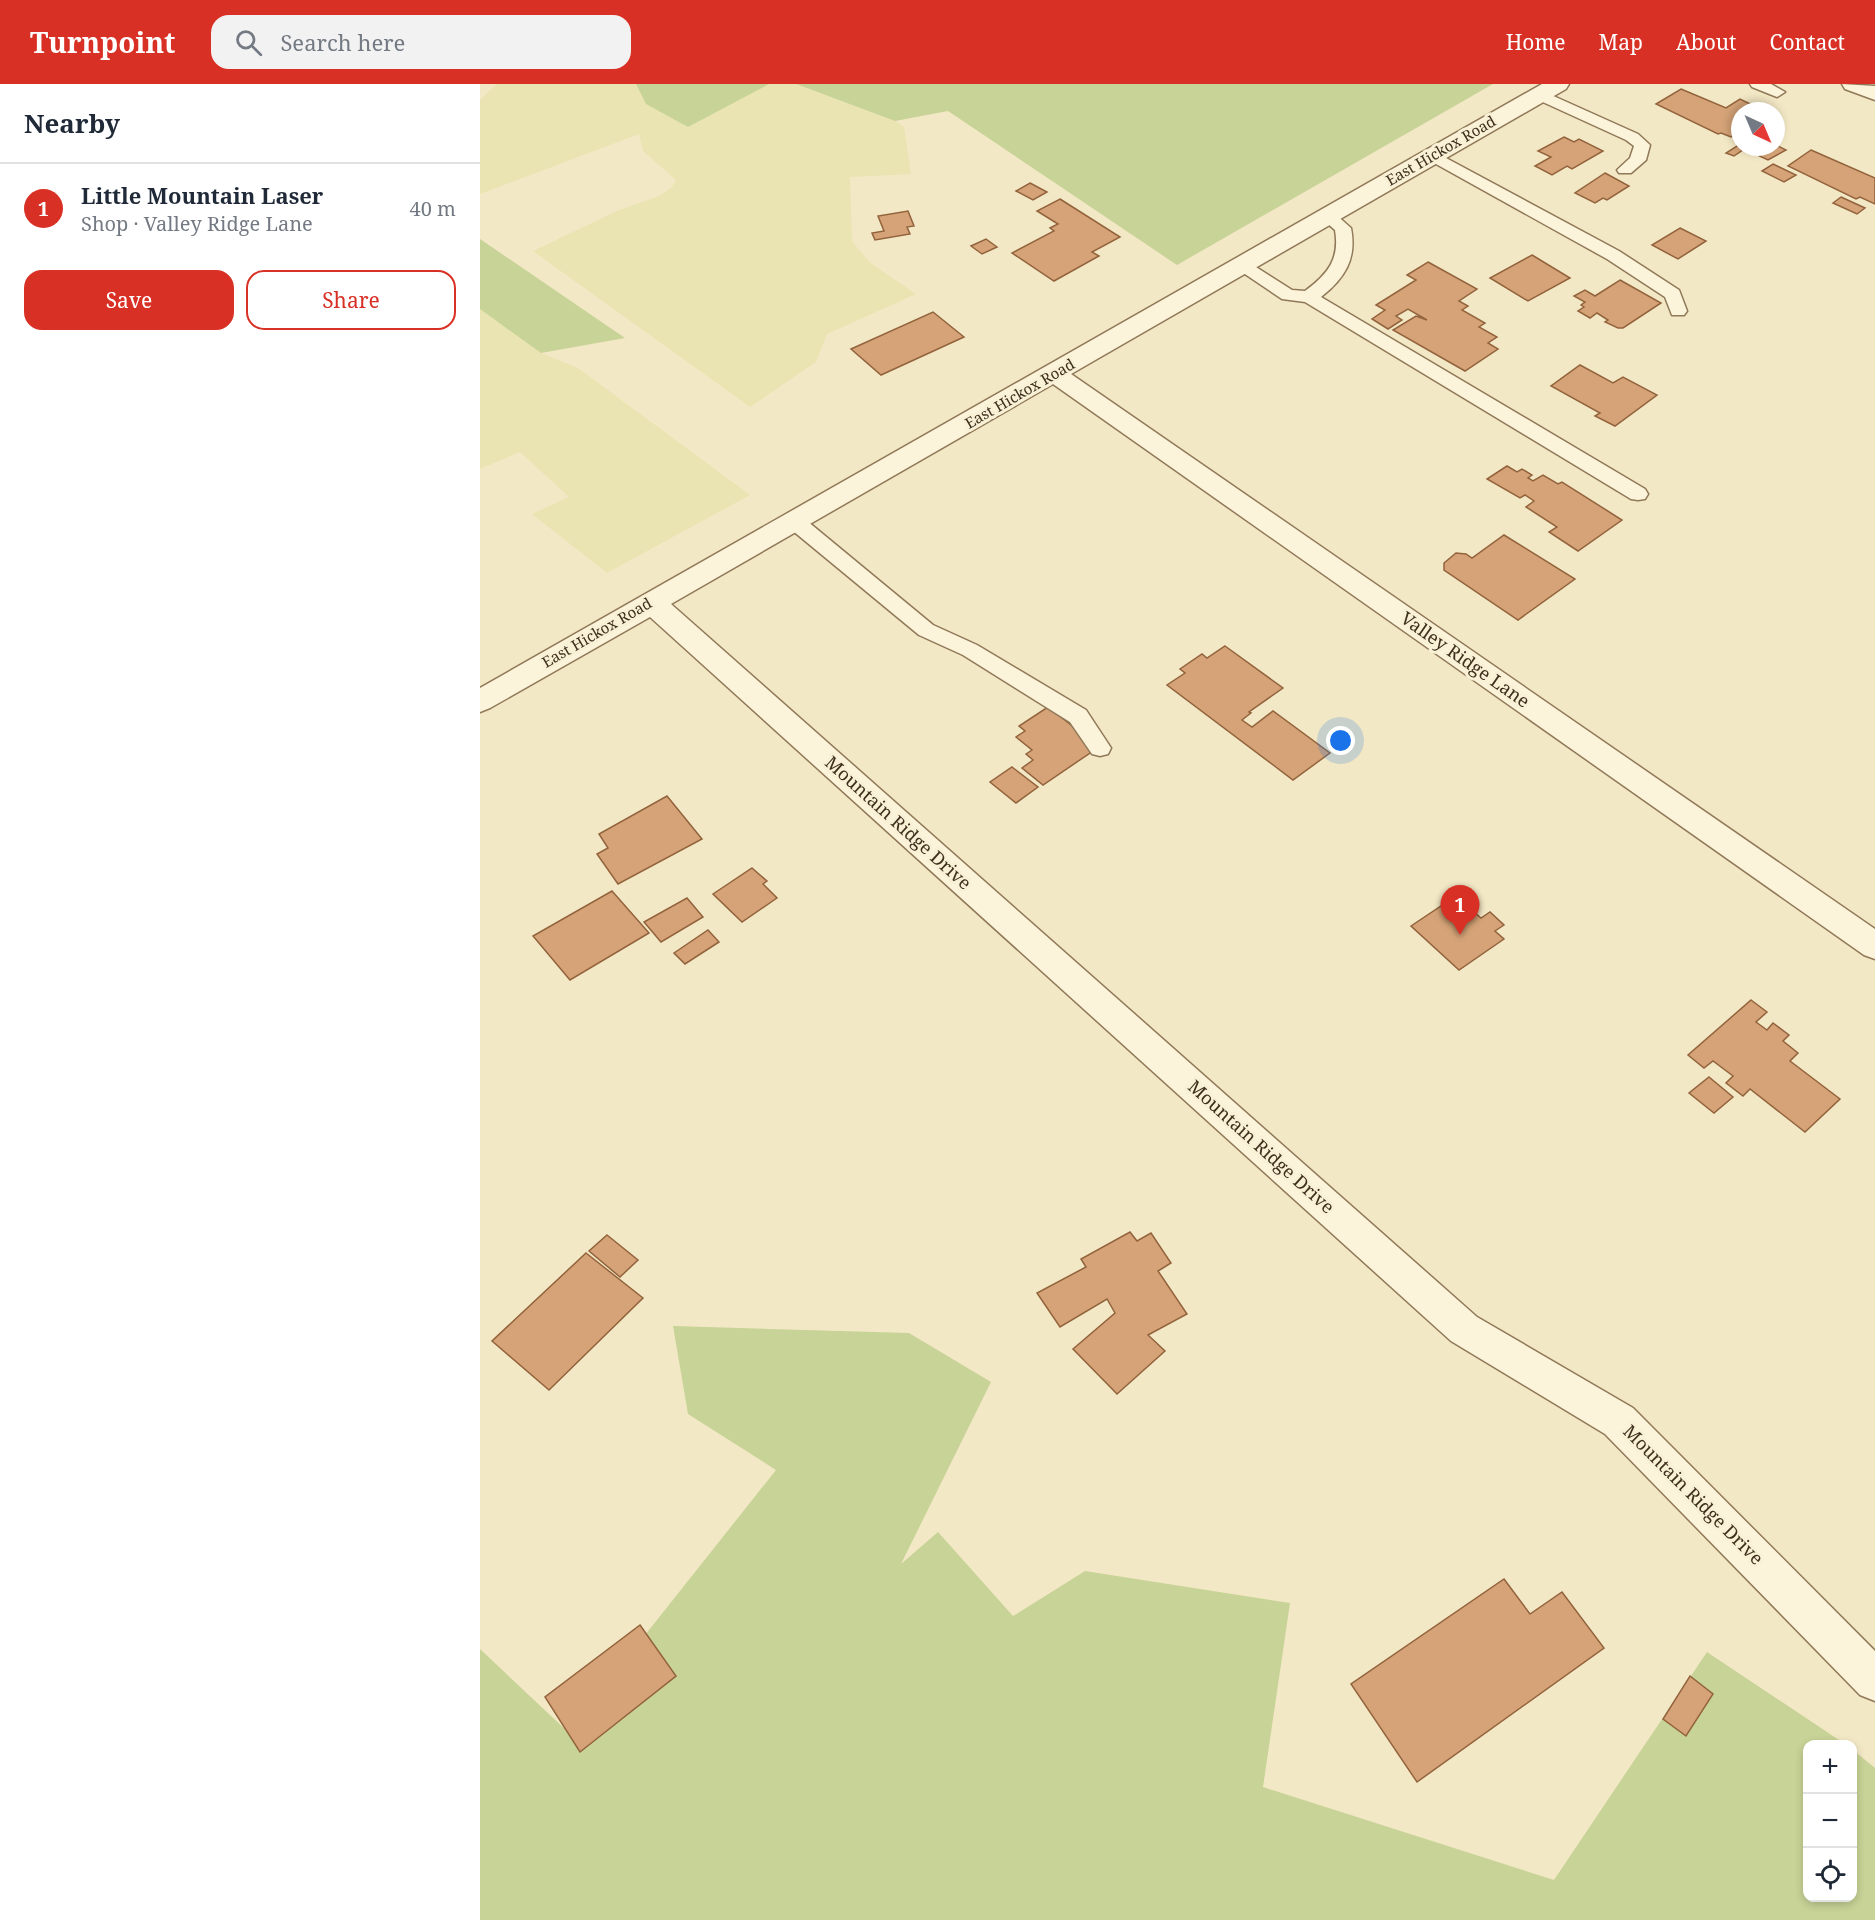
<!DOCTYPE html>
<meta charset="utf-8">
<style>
body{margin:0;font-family:"Noto Serif",serif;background:#f2f2f3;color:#1f2937}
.controls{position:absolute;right:18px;bottom:18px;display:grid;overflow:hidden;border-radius:12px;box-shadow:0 3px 9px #0003}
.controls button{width:54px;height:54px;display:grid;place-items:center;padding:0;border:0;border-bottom:2px solid #e0e1e3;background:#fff;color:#1f2937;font:30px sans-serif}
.compass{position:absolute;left:1251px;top:18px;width:54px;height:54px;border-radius:50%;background:#fff;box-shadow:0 3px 9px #0003;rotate:136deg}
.you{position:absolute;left:861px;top:657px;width:21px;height:21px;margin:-15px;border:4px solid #fff;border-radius:50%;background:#1a73e8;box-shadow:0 0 0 9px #1a73e833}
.badge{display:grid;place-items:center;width:39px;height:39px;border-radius:50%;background:#d93025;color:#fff;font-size:20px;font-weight:700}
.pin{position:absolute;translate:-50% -50px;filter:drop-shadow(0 2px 3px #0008)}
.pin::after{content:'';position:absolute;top:32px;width:21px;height:18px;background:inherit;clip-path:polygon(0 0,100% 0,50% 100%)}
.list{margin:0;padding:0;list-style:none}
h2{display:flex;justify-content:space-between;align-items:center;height:78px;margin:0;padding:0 24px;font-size:26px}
h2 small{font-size:20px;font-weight:400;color:#747a83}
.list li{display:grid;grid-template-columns:39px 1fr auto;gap:18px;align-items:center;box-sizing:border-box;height:90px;padding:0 24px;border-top:2px solid #e0e1e3}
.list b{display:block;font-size:22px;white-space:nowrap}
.list p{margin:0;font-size:20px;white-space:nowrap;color:#747a83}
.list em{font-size:20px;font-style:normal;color:#747a83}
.actions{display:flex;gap:12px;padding:18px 24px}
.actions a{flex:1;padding:14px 0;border:2px solid #d93025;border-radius:18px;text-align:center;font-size:21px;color:#d93025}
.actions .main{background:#d93025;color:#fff}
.icon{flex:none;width:33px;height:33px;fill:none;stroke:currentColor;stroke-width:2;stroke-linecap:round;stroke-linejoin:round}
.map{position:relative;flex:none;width:1395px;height:1836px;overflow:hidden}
header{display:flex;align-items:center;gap:36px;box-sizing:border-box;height:84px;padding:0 30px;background:#d93025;color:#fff}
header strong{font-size:28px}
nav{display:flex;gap:33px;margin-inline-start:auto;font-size:21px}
.search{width:420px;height:54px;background:#f2f2f3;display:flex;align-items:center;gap:15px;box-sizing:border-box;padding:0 21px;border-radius:18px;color:#747a83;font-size:22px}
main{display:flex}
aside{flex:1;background:#fff}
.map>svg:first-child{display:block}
.farmland{fill:#e9e4b1}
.green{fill:#c8d397}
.building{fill:#d5a377;stroke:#92633c;stroke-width:1.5}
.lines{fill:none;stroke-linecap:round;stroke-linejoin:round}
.service-casing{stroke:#907959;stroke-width:3}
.minor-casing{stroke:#907959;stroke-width:3}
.service{fill:#fcf4da;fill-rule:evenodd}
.minor{fill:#fcf4da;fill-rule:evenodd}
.labels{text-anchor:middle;stroke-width:6;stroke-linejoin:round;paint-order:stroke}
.far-street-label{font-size:15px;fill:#3f301e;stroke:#f9f1d6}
.street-label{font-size:18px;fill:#3f301e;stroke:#f9f1d6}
</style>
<header>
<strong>Turnpoint</strong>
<div class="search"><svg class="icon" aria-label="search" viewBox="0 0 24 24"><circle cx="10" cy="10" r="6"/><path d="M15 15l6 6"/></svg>Search here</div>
<nav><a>Home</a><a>Map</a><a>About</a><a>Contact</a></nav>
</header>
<main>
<aside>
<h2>Nearby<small></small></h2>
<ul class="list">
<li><span class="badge">1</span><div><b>Little Mountain Laser</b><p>Shop · Valley Ridge Lane</p></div><em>40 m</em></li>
</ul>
<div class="actions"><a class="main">Save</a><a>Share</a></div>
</aside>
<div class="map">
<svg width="1395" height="1836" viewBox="0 0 1395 1836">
<rect width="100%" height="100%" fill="#f3e8c5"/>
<g class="farmland">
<polygon points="17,0 156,0 166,20 208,42 289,0 315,0 415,37 424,43 431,90 370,93 372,157 389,178 436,210 347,250 336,278 270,323 53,167 137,127 179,112 192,103 196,96 163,67 159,50 0,110 0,16"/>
<polygon points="0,225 61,269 98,284 270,411 127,489 52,430 89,413 40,368 0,385"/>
</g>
<g class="green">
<polygon points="156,0 289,0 208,43 166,20"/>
<polygon points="316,0 1013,0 697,181 468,27 415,37"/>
<polygon points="0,155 145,254 61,269 0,225"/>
<polygon points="193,1242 429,1249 511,1298 421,1480 458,1448 533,1532 605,1487 810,1519 783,1703 1074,1796 1227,1568 1365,1660 1328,1660 1328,1814 1372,1814 1373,1666 1395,1684 1395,1836 0,1836 0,1565 88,1648 296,1386 208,1330"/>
</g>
<g class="building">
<polygon points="1201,5 1246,24 1260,15 1285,27 1260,27 1260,47 1251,53 1241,49 1238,50 1176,20"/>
<polygon points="1084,53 1094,58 1099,55 1123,67 1092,85 1087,82 1072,91 1055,82 1071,73 1058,67"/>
<polygon points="1260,60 1260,63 1276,63 1271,67 1266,64 1254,72 1246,69"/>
<polygon points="1296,61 1306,66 1288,76 1275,70 1287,63 1296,63"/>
<polygon points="1331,66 1395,94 1395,120 1380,113 1376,115 1308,82"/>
<polygon points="1293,80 1316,91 1304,98 1282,87"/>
<polygon points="1125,89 1149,102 1127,116 1123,114 1115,119 1095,109"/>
<polygon points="550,99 567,108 553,116 536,107"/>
<polygon points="1361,113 1385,124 1377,130 1353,119"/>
<polygon points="580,115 640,153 612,168 619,172 574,197 532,169 574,147 570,144 578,140 557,127"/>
<polygon points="428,127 434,142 427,143 430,150 395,156 392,149 404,147 398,132"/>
<polygon points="1200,144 1226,157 1198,175 1172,161"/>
<polygon points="506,155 517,163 502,170 491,162"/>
<polygon points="1052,171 1090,194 1048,217 1010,194"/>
<polygon points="948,178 997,205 979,217 988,222 982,226 1005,239 999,243 1017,253 1008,259 1018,265 985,287 913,246 936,232 947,236 928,225 916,232 922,236 908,245 892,235 905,226 896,221 936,196 927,191"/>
<polygon points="1140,196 1181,219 1143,244 1138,244 1125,238 1128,236 1117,229 1110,234 1098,227 1104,223 1101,221 1105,218 1094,212 1105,206 1115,212"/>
<polygon points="453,228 484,253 401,291 371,265"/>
<polygon points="1100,281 1133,299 1143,293 1177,311 1135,342 1115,332 1120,329 1071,302"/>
<polygon points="1027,382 1037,388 1042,385 1052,391 1048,394 1053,397 1063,391 1078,400 1082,398 1142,436 1098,467 1069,448 1077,443 1046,423 1054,417 1045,411 1040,414 1007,395"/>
<polygon points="1024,451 1095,495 1038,536 964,486 964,479 976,469 986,470 992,474"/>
<polygon points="745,562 803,604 769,628 771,629 762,636 772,643 793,627 850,669 813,696 687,601 705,589 700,585 722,570 727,574"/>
<polygon points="568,623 619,663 563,701 542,684 553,676 546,670 552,666 536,653 545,647 539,642"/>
<polygon points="532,683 558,703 536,719 510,698"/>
<polygon points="187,712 222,755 138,800 117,770 128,764 119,750"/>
<polygon points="272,784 287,797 283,800 297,814 262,838 233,810"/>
<polygon points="132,807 169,849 90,896 53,852"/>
<polygon points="976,812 1001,834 1010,828 1024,841 1015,847 1024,855 979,886 931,842"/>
<polygon points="207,814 223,833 181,858 164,838"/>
<polygon points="228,846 239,858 205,880 194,869"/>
<polygon points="1271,916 1287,928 1276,938 1287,946 1293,939 1309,951 1303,957 1318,969 1310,977 1360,1015 1325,1048 1270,1005 1263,1012 1246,999 1253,992 1233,977 1224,984 1208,971"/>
<polygon points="1229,993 1253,1013 1234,1029 1209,1009"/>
<polygon points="650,1148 657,1157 671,1149 691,1179 678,1187 707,1230 668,1251 685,1267 637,1310 593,1265 635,1229 627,1215 580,1243 557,1209 606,1183 601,1175"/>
<polygon points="127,1151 158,1176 140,1193 109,1167"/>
<polygon points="106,1169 163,1214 69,1306 12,1257"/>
<polygon points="1024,1495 1050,1530 1082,1508 1124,1564 937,1698 871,1600"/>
<polygon points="160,1541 196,1592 100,1668 65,1613"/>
<polygon points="1210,1592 1233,1610 1206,1652 1183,1635"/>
</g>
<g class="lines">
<defs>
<g id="service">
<polygon points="1270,0 1291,0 1305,8 1297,13 1272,3"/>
<polygon points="1060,6 1158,50 1170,61 1166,76 1151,89 1139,89 1137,86 1150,74 1154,62 1146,56 1054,14 1052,11"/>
<polygon points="953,67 1139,167 1199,206 1207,227 1204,231 1192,231 1185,213 1127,175 947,75 945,72 947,69"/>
<path d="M848,128L854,129L871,144C877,175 865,194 841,213L1165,405L1168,410L1165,415L1158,416L1151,415L825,218L802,215L753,182L756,178H768L812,206L825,207C848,190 860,175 855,146L840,133Z"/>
<polygon points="314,430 321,432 453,541 497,561 606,626 631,664 628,670 620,672 612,670 590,638 483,571 439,551 307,442 304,437 307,432"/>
</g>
<g id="minor">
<polygon points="1062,0 1089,0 1086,5 591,290 1395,845 1395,875 1384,871 573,300 191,520 997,1233 1153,1324 1395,1567 1395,1617 1380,1611 1125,1350 971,1257 170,533 10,624 0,628 0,604"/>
<polygon points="1362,0 1395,2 1395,16 1365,5"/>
</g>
</defs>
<use href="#service" class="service-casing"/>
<use href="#minor" class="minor-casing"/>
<use href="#service" class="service"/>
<use href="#minor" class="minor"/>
</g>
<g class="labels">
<g class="far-street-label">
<text transform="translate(961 67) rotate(-30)" y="5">East Hickox Road</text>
<text transform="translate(540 310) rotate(-30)" y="5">East Hickox Road</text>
<text transform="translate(117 549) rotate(-30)" y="5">East Hickox Road</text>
</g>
<g class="street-label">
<text transform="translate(985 576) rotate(35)" y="6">Valley Ridge Lane</text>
<text transform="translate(418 739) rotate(42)" y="6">Mountain Ridge Drive</text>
<text transform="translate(781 1063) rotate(42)" y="6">Mountain Ridge Drive</text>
<text transform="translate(1213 1411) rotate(45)" y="6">Mountain Ridge Drive</text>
</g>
</g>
</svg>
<div class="controls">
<button>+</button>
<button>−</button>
<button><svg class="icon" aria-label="locate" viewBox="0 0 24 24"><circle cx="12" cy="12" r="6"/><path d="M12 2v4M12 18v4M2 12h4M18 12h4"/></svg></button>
</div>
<svg class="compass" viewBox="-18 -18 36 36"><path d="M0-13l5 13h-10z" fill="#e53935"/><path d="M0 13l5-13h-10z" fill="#747a83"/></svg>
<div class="you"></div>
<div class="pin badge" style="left:980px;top:851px">1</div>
</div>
</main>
